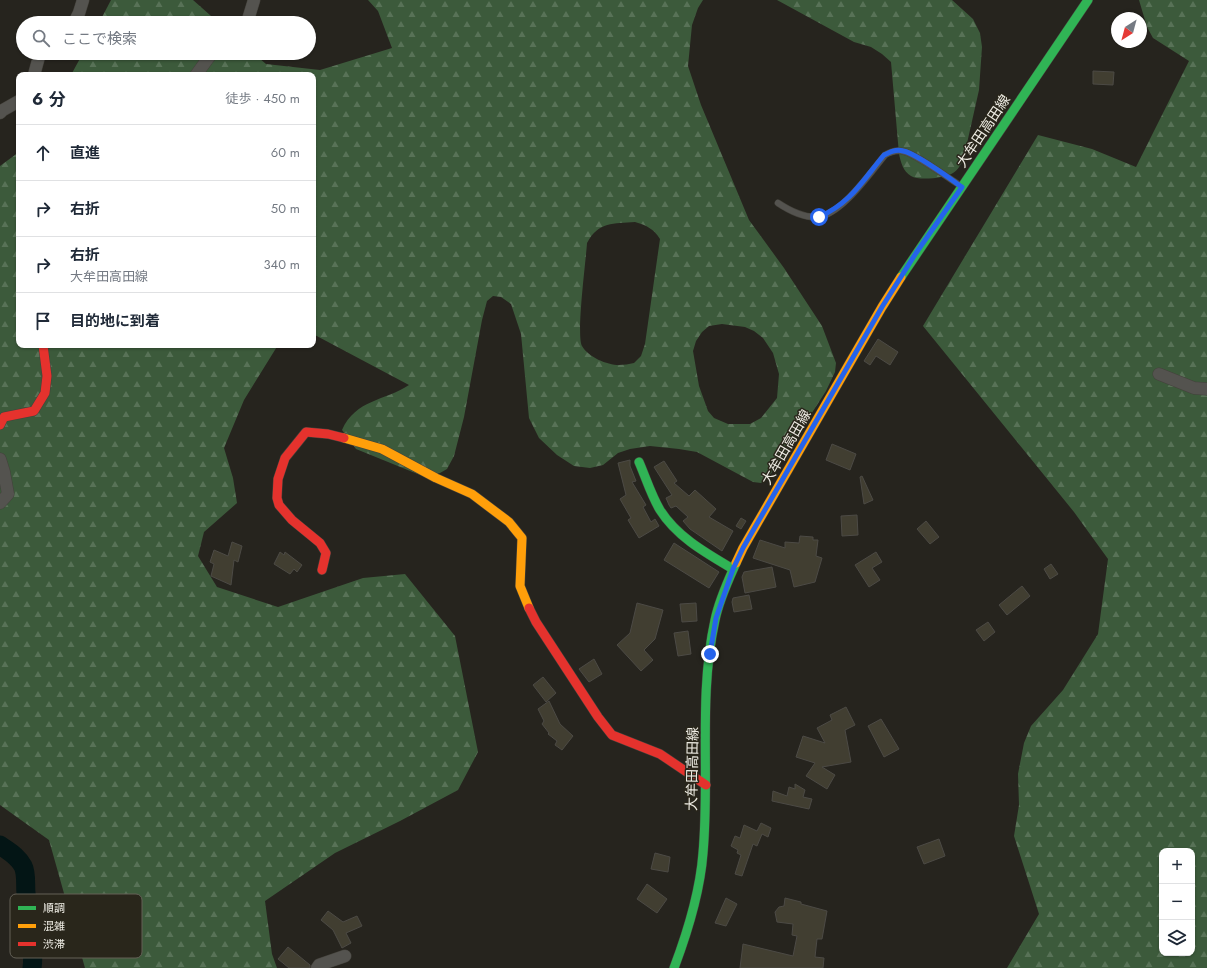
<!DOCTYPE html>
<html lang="ja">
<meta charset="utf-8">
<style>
body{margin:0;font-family:Jost,"Noto Sans JP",sans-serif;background:#f2f2f3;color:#1f2937}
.controls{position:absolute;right:12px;bottom:12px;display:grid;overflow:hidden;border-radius:8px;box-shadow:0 1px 3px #0004}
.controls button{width:36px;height:36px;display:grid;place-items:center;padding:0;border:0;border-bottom:1px solid #e0e1e3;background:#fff;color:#1f2937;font:20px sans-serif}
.compass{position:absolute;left:1111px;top:12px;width:36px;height:36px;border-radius:50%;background:#fff;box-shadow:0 1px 3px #0004;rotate:216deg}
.stop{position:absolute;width:12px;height:12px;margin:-9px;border:3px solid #2563eb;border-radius:50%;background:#fff}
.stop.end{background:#2563eb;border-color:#fff;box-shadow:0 1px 4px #0008}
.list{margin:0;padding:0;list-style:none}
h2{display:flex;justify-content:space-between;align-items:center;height:52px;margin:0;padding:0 16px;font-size:17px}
h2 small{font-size:13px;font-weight:400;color:#747a83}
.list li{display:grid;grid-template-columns:26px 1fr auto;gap:12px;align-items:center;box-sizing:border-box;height:56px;padding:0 16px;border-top:1px solid #e0e1e3}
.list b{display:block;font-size:15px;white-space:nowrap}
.list p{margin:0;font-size:13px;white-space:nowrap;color:#747a83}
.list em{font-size:13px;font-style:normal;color:#747a83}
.icon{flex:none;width:22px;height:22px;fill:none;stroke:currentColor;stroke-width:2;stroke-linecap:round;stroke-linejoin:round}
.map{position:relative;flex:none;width:1207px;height:968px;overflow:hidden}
.search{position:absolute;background:#fff;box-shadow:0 1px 3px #0004;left:16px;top:16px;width:300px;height:44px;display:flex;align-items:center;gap:10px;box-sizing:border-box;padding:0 14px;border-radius:22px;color:#747a83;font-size:15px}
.panel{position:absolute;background:#fff;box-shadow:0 1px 3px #0004;left:16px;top:72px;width:300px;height:276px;border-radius:8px}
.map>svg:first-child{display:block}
.forest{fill:url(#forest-firs);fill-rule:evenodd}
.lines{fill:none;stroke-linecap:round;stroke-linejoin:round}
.river{stroke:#031515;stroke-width:19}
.building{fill:#413e31;stroke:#4c4a45}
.lane-casing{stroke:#44423c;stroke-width:7}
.street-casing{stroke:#44423c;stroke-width:13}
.fast-casing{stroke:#44423c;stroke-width:10}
.slow-casing{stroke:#44423c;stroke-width:10}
.jam-casing{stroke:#44423c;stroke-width:10}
.lane{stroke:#54534f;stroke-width:6}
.street{stroke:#54534f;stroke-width:12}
.fast{stroke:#30b455;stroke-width:9}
.slow{stroke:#ff9f0a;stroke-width:9}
.jam{stroke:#e5322d;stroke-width:9}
.route{stroke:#2563eb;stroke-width:5}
.labels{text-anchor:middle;stroke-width:3;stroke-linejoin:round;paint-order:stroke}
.street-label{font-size:14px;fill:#eeece4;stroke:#29261b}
.key{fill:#29261b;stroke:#646157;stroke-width:1}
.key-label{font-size:11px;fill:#eeece4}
</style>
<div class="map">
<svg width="1207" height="968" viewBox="0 0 1207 968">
<defs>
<pattern id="forest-firs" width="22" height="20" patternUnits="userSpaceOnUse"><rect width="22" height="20" fill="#3c5a3b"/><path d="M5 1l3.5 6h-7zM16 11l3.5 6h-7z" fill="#587257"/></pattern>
</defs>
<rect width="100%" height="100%" fill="#26241e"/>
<g class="forest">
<polygon points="111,0 193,0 219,23 99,23"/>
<path d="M368,0H703L698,8L692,25L688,66L701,105L749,220L784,268L822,326L836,363L835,372L826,391L779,464L768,477L761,483L753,482L697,452L679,449L650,446L630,449L618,453L603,465L590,468L574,466L557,455L539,438L529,418L521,334L511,304L501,297L493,296L487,301L482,320L464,417L454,456L447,469L440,473L425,477L356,449L342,430C356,399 385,401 409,385L313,334V75H71L83,53H253L266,64L320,70L392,48L378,11ZM635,222C646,225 654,229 660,239L645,344L641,356L634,363C629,364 624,365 619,365C607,365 588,357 582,346C576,335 586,260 587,243C599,221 613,224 635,222ZM722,324L745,327L754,331L763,338L773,353L779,374L777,398L761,418L750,424H728L714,418L708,411L699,386L693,351L696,341L702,332L709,326Z"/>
<path d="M777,0H952L973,19L980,33L982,47L979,90L963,161C960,165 958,170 953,173C945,178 919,181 911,176C903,171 901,163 899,154L891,62L882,54L871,47L854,42Z"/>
<path d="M1139,0H1207V968H1007L1039,914L1014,836L1019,805L1018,774L1024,743L1031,726L1063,690L1098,634L1108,559L1074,512L923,326L1038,135L1092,149L1136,167L1189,61L1153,38L1147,27ZM1162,851H1192V953H1162Z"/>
<polygon points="19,152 19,345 278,345 244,400 224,448 233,478 237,503 204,532 198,556 217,587 278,607 363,578 405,574 455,636 478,752 458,790 400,821 335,853 265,901 272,954 277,968 85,968 49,840 0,805 0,166"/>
</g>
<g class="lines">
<path class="river" d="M0,845C8,851 18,856 23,866C27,874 25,884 26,893C28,913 35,949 32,968"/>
</g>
<g class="building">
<polygon points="1093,71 1114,72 1113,85 1093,84"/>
<polygon points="878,339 898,352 890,365 876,356 870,365 864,361"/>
<polygon points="832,444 856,454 850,470 826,460"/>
<polygon points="630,460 630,466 636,481 632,482 646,505 643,507 651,522 655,519 659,526 639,538 628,520 631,518 620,499 626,495 618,463"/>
<polygon points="664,461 677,481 674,483 689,496 695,490 716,509 709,517 733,531 722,551 690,529 683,521 688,517 676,506 671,508 669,505 666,498 672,495 654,467"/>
<polygon points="862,476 873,500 864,504 860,477"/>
<polygon points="857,515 858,535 842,536 841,516"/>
<polygon points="741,518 746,521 741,529 736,526"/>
<polygon points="926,521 939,537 930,544 917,529"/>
<polygon points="800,536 813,537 813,540 818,540 816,556 822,558 815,582 794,587 790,570 753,558 760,540 785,548 785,542 799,543"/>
<polygon points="232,542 242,546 238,562 234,560 231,585 211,576 214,564 210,562 214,550 228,556"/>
<polygon points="674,543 719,572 709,588 664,560"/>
<polygon points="280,552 284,555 285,552 302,565 297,572 294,569 290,574 274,564"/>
<polygon points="876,552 882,562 872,568 880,580 869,587 855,565"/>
<polygon points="1051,564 1058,574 1050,579 1044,569"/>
<polygon points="772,567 776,587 745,593 742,577 744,572"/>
<polygon points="1022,586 1030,596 1007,615 999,605"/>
<polygon points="749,595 752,609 734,612 732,602 733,598"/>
<polygon points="637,603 663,610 655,639 644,650 653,660 641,671 617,645 630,633"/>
<polygon points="696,603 697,621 682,622 680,604"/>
<polygon points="988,622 995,632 984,641 976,630"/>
<polygon points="688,631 691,654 678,656 674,633"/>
<polygon points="594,659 602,674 589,682 579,669"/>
<polygon points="543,677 556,693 546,702 533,685"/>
<polygon points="549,701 560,724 573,736 562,750 555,745 557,741 548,734 549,733 542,724 544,721 538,709"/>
<polygon points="846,707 855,725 845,730 851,762 822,767 835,775 827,789 806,776 815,763 796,757 803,736 825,743 817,728 832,720 830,715"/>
<polygon points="881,719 899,749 884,757 868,726"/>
<polygon points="795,784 805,790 803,797 812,799 809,809 772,801 773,791 787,796 789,787 795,789"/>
<polygon points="761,823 771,828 768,837 762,834 757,846 753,844 742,876 735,874 741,855 737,853 738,850 731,846 735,836 740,838 744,825 757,831"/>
<polygon points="939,839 945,856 924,864 917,847"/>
<polygon points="655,853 670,857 668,872 651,869"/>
<polygon points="647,884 667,899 657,913 637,899"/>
<polygon points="726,898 737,904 726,926 715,923"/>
<polygon points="785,898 801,902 801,904 827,911 822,939 817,939 815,957 824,958 823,968 740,968 743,944 793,956 797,936 792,935 793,924 777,922 775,912 779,907 784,906"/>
<polygon points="328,911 343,922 357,916 362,926 346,933 351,943 342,948 333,930 321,920"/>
<polygon points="288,947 310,965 310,968 289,968 278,959"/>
</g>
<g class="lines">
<defs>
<path id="lane" d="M778,203C790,211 803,218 818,217C842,214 870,173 885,155C890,152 896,150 902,151C915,153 948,178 961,186"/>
<g id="street">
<polyline points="74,23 79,13 83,0"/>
<polyline points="247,23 254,0"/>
<polyline points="34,75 40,53"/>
<polyline points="196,75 212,53"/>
<polyline points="0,113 3,110 19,101"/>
<polyline points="1159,374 1194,388 1207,389"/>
<polyline points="0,459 4,472 8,494 0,503"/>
<polyline points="317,968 319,965 345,956"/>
</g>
<g id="fast">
<polyline points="901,277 1088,0"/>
<path d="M639,462C646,478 651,495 660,510C677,537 706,553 733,569"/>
<path d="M674,968C688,931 700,893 703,853C710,776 698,697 715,620C719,600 728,581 736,563"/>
</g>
<g id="slow">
<polyline points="344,438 382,449 436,478 472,494 509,522 522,538 520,586 529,608"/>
<polyline points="736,563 743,548 882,307 901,277"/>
</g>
<g id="jam">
<polyline points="0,425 4,417 34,411 45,393 47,376 43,345"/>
<polyline points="322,570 326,553 320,543 292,520 279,505 277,498 278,479 285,458 306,432 328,434 344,438"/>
<polyline points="529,608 536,622 598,717 612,735 660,754 706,785"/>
</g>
</defs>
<use href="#lane" class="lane-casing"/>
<use href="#street" class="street-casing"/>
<use href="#fast" class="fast-casing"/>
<use href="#slow" class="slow-casing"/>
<use href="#jam" class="jam-casing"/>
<use href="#lane" class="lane"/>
<use href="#street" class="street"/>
<use href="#fast" class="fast"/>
<use href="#slow" class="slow"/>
<use href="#jam" class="jam"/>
</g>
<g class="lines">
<path class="route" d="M710,654L716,618L733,569L743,548L882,307L916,253L962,187C949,178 916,153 903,151C896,149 890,152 884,155C863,180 851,203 819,217"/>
</g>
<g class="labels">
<g class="street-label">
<text transform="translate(983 131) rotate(-56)" y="5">大牟田高田線</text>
<text transform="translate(786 447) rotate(-60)" y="5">大牟田高田線</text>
<text transform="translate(692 769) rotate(-89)" y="5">大牟田高田線</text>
</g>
</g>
<rect x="10" y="894" width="132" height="64" rx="6" class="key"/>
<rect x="18" y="906" width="18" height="4" fill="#30b455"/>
<rect x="18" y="924" width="18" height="4" fill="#ff9f0a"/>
<rect x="18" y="942" width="18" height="4" fill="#e5322d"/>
<g class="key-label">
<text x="43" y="912">順調</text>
<text x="43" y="930">混雑</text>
<text x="43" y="948">渋滞</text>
</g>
</svg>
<div class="controls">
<button>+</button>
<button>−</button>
<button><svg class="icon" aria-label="layers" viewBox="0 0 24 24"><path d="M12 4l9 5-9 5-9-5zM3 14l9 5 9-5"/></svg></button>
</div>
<svg class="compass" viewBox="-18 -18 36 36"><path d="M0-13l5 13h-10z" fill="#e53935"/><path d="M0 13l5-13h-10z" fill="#747a83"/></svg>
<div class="stop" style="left:819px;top:217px"></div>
<div class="stop end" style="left:710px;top:654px"></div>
<div class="search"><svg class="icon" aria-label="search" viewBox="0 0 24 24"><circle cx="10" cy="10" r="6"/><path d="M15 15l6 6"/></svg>ここで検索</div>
<section class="panel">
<h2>6 分<small>徒歩 · 450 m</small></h2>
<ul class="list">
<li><svg class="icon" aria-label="ahead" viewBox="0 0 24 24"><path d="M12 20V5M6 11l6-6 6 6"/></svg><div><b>直進</b></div><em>60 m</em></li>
<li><svg class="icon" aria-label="right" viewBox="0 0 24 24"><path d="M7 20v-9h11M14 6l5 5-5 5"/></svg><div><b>右折</b></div><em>50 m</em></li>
<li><svg class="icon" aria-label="right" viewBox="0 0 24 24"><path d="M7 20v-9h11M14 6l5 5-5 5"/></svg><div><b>右折</b><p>大牟田高田線</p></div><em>340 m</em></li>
<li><svg class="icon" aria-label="arrive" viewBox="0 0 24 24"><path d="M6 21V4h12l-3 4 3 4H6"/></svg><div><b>目的地に到着</b></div></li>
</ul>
</section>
</div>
